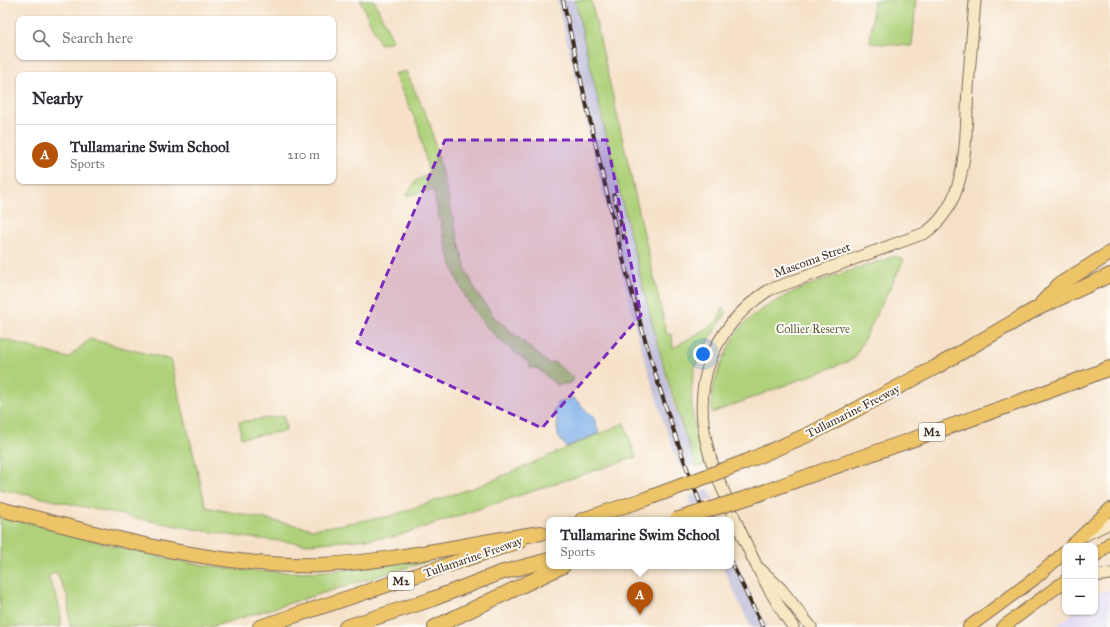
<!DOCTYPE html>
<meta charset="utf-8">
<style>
body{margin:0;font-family:"IM FELL Great Primer",serif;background:#f2f2f3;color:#2b2b33}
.controls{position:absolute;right:12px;bottom:12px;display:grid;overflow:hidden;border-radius:8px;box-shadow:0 1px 3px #0004}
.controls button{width:36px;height:36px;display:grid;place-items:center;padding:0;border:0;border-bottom:1px solid #e1e1e2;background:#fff;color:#2b2b33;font:20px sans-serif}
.you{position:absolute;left:703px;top:354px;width:14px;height:14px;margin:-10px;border:3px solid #fff;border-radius:50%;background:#1a73e8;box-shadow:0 0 0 6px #1a73e833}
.badge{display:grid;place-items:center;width:26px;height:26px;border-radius:50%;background:#b45309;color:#fff;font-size:13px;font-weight:700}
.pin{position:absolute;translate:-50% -33px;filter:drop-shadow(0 1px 2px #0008)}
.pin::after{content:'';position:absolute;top:21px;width:14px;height:12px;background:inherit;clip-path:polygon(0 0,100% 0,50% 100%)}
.popup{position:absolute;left:546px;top:517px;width:188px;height:52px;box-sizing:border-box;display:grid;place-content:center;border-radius:8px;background:#fff;filter:drop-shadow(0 1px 3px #0005);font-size:13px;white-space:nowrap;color:#7c7c81}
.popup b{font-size:15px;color:#2b2b33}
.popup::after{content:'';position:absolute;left:50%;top:100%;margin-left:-8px;border:8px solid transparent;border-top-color:#fff}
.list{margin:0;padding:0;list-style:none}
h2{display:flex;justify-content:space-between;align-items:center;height:52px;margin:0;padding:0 16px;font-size:17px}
h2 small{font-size:13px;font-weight:400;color:#7c7c81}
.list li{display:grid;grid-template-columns:26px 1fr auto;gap:12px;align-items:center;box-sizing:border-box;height:60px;padding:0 16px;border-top:1px solid #e1e1e2}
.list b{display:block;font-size:15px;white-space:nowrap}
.list p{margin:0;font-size:13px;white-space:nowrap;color:#7c7c81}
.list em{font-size:13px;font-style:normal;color:#7c7c81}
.icon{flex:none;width:22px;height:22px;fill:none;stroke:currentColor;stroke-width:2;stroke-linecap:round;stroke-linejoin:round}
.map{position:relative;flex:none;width:1110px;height:627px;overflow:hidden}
.search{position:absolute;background:#fff;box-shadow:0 1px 3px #0004;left:16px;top:16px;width:320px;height:44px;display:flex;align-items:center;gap:10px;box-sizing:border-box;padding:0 14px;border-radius:8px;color:#7c7c81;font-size:15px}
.panel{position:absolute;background:#fff;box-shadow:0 1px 3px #0004;left:16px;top:72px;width:320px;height:112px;border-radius:8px}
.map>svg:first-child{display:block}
.built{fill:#ded5f5}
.industrial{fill:#c3c1db}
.green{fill:#afd17a;stroke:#757e4c}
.water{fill:#7fb0ea;stroke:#5d6d84}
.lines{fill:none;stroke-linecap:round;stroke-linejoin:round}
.secondary-casing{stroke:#7c6a5a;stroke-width:13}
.primary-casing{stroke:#7c6a5a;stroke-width:14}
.motorway-casing{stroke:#7c6a5a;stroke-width:16}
.secondary{stroke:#f8e7c3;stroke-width:11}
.primary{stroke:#eec469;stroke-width:12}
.motorway{stroke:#eec469;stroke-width:14}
.rail-casing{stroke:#3b2a1e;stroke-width:4}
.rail{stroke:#fdfcf7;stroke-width:2.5;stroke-dasharray:8;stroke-linecap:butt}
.motorway-bridge-casing{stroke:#7c6a5a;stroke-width:16;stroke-linecap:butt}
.motorway-bridge{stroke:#eec469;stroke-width:14}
.marked{fill:#7b2cbf;fill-opacity:0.2;stroke:#7b2cbf;stroke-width:3;stroke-dasharray:8 5;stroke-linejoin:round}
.labels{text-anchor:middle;stroke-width:4;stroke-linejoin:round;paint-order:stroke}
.shield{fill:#fdfcf7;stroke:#75695f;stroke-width:1}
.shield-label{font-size:11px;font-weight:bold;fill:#3b2a1e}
.street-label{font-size:12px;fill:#3b2a1e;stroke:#fdfcf7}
.park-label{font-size:12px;fill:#5e5c3a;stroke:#fdfcf7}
</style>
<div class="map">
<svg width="1110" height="627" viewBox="0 0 1110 627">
<rect width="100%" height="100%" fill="#fdfcf7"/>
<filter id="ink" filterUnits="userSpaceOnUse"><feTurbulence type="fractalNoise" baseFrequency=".025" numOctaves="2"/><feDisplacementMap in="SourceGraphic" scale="8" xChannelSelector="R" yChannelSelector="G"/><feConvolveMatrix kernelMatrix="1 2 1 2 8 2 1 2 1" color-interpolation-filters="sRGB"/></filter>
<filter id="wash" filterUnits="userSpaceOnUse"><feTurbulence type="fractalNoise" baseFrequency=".012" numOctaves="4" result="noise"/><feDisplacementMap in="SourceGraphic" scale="16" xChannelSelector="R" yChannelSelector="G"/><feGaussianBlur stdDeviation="0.9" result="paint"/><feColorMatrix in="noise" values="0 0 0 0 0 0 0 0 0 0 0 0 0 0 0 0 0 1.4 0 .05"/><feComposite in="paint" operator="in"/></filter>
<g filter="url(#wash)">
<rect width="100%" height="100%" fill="#f6e1c8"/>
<polygon class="built" points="1110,590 1110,627 1055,627 1075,612 1095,612 1095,597 1101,592"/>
<g class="industrial">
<polygon points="557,0 575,0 609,150 661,359 673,402 696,465 681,470 664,423 636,330"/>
<polygon points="709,488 713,499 692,505 689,496"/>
<polygon points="731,551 748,588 768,627 751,627 746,617 722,566 731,566"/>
</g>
<g class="green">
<polygon points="360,0 374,0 393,41 380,44"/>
<path d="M575,0H591L667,335L672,334L673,348L717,322L723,308L727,312C717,328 702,347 696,365C686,398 695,433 705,464L697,468C670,397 652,324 634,250C613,167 594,83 575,0Z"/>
<polygon points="874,0 916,0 912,46 870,43"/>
<path d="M406,71L430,124L466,271L477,293L494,317L549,364L554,362L572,377L574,379L571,383L557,385L537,368H530V364C515,352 497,339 484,324C451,284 445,239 433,190L406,196L417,180L429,174L418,126L394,74Z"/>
<path d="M895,256L904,260L854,359L712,413C712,407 711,399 712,392C716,374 732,334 746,322C785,287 846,273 895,256Z"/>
<polygon points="0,338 68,358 90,339 171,360 206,507 314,529 390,516 484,484 624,423 636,457 394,537 309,544 241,537 155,522 0,489"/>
<polygon points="284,416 286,431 241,438 239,422"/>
<path d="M0,515C99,541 199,575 302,572C346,571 389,564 432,558V560L211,627H70L68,597L56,572L48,577C56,594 62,608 61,627H0Z"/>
</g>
<polygon class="water" points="574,398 594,418 599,433 566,447 558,436 556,415 553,410 558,406 556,404 562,401"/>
</g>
<g filter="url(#ink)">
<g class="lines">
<defs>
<g id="secondary">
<polyline points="1085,535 1110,523"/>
<polyline points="760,569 781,589 811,627"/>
<polyline points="1095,576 1110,574"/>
<path d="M793,627C767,590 747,549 730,507C723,489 714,471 709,453C690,386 711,328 769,290L925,233C970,202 965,137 968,89C970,59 973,30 975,0"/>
</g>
<g id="primary">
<polyline points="1071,546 1110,509"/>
<polyline points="1095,556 1110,543"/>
<polyline points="969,627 1034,579 1065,552"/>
<polyline points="1003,627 1065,581"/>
</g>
<g id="motorway">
<polyline points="1042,303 1059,285 1110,253"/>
<polyline points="745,462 812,433 936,367 1034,310 1110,275"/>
<path d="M753,496C872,452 992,414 1110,368"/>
<path d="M0,509C104,535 211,568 320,565C395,562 467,543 541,533"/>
<polyline points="582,520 646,499"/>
<polyline points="260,627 520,541"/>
<polyline points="346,627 430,600 500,573 549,560"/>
<polyline points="435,627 563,566"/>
</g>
</defs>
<use href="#secondary" class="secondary-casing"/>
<use href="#primary" class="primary-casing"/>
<use href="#motorway" class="motorway-casing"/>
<use href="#secondary" class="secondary"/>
<use href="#primary" class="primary"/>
<use href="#motorway" class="motorway"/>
<defs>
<g id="rail">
<path d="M563,0C603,177 638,351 707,520"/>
<polyline points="614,195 624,238"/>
<polyline points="731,562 763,627"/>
</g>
</defs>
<use href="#rail" class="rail-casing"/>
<use href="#rail" class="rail"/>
<defs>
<g id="motorway-bridge">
<polyline points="646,499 745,462"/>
<polyline points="676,520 753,496"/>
</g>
</defs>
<use href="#motorway-bridge" class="motorway-bridge-casing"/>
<use href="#motorway-bridge" class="motorway-bridge"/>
</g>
</g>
<path class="marked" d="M445,140H607L641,315L542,428L357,343Z"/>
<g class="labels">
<g class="shield">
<rect x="919" y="423" width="26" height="18" rx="3"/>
<rect x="388" y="572" width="26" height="18" rx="3"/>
</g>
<g class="shield-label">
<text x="932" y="436">M2</text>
<text x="401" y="585">M2</text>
</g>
<g class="street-label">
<text transform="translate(812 260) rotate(-20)" y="4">Mascoma Street</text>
<text transform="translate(853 411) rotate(-27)" y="4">Tullamarine Freeway</text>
<text transform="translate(473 557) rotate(-19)" y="4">Tullamarine Freeway</text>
</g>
<g class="park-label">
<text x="813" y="333">Collier Reserve</text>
</g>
</g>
</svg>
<div class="controls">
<button>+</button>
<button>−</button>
</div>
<div class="you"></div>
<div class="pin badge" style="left:640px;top:615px">A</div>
<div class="popup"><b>Tullamarine Swim School</b>Sports</div>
<div class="search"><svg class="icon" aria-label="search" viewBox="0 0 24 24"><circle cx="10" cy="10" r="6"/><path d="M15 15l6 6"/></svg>Search here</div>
<section class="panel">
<h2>Nearby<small></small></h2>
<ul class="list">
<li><span class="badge">A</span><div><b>Tullamarine Swim School</b><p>Sports</p></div><em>210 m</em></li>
</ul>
</section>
</div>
